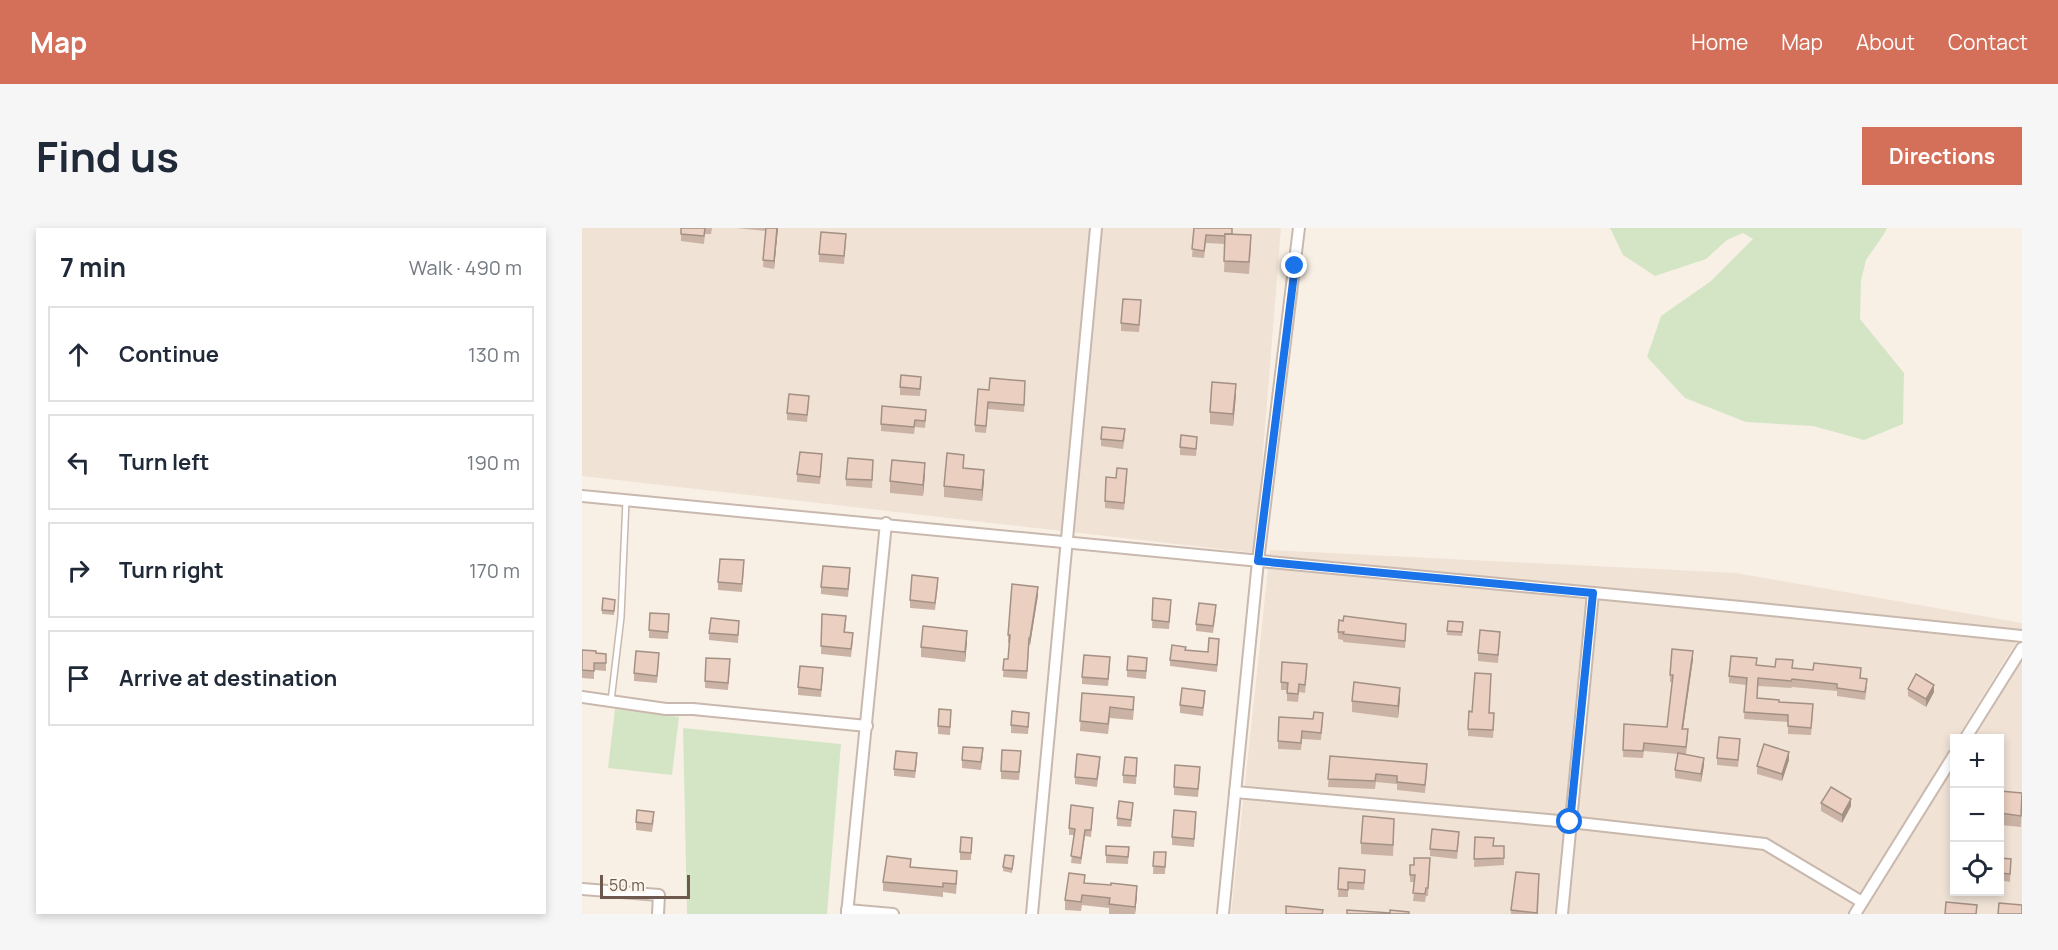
<!DOCTYPE html>
<meta charset="utf-8">
<style>
body{margin:0;font-family:Manrope,sans-serif;background:#f6f6f7;color:#1f2937}
.controls{position:absolute;right:18px;bottom:18px;display:grid;overflow:hidden;border-radius:0px;box-shadow:0 3px 9px #0003}
.controls button{width:54px;height:54px;display:grid;place-items:center;padding:0;border:0;border-bottom:2px solid #e0e1e3;background:#fff;color:#1f2937;font:30px sans-serif}
.scale{position:absolute;left:18px;bottom:15px;width:90px;box-sizing:border-box;padding-left:6px;border:3px solid #6f584e;border-top:0;font-size:16px;line-height:21px;white-space:nowrap;color:#6f584e;-webkit-text-stroke:4px #fcf5eb;paint-order:stroke}
.stop{position:absolute;width:18px;height:18px;margin:-14px;border:4px solid #1a73e8;border-radius:50%;background:#fff}
.stop.end{background:#1a73e8;border-color:#fff;box-shadow:0 2px 6px #0008}
.list{margin:0;padding:0;list-style:none}
h2{display:flex;justify-content:space-between;align-items:center;height:78px;margin:0;padding:0 24px;font-size:26px}
h2 small{font-size:20px;font-weight:400;color:#747a83}
.list li{display:grid;grid-template-columns:39px 1fr auto;gap:18px;align-items:center;box-sizing:border-box;height:96px;margin:0 12px 12px;padding:0 12px;border:2px solid #e0e1e3;border-radius:0px}
.list b{display:block;font-size:22px;white-space:nowrap}
.list em{font-size:20px;font-style:normal;color:#747a83}
.icon{flex:none;width:33px;height:33px;fill:none;stroke:currentColor;stroke-width:2;stroke-linecap:round;stroke-linejoin:round}
.map{position:relative;flex:none;width:1440px;height:686px;overflow:hidden;border-radius:0px}
header{display:flex;align-items:center;gap:36px;box-sizing:border-box;height:84px;padding:0 30px;background:#d46f5a;color:#fff}
header strong{font-size:28px}
nav{display:flex;gap:33px;margin-inline-start:auto;font-size:21px}
.intro{display:flex;align-items:center;justify-content:space-between;box-sizing:border-box;height:144px;padding:0 36px}
h1{margin:0;font-size:42px}
.button{padding:15px 27px;border-radius:0px;background:#d46f5a;color:#fff;font-size:21px;font-weight:700}
main{display:flex;gap:36px;padding:0 36px}
aside{flex:1;background:#fff;border-radius:0px;box-shadow:0 3px 9px #0003}
.map>svg:first-child{display:block}
.residential{fill:#f0e2d5}
.green{fill:#d4e5c6}
.lines{fill:none;stroke-linecap:round;stroke-linejoin:round}
.service-casing{stroke:#c9b8ad;stroke-width:8}
.minor-casing{stroke:#c9b8ad;stroke-width:14}
.service{stroke:#fff;stroke-width:5}
.minor{stroke:#fff;stroke-width:10}
.wall{fill:#cab2a5}
.shaded-wall{fill:#a49186}
.building{fill:#ebcfc0;stroke:#a49186;stroke-width:1.5}
.route{stroke:#1a73e8;stroke-width:8}
</style>
<header>
<strong>Map</strong>
<nav><a>Home</a><a>Map</a><a>About</a><a>Contact</a></nav>
</header>
<div class="intro"><h1>Find us</h1><a class="button">Directions</a></div>
<main>
<aside>
<h2>7 min<small>Walk · 490 m</small></h2>
<ul class="list">
<li><svg class="icon" aria-label="ahead" viewBox="0 0 24 24"><path d="M12 20V5M6 11l6-6 6 6"/></svg><div><b>Continue</b></div><em>130 m</em></li>
<li><svg class="icon" aria-label="left" viewBox="0 0 24 24"><path d="M17 20v-9H6M10 6l-5 5 5 5"/></svg><div><b>Turn left</b></div><em>190 m</em></li>
<li><svg class="icon" aria-label="right" viewBox="0 0 24 24"><path d="M7 20v-9h11M14 6l5 5-5 5"/></svg><div><b>Turn right</b></div><em>170 m</em></li>
<li><svg class="icon" aria-label="arrive" viewBox="0 0 24 24"><path d="M6 21V4h12l-3 4 3 4H6"/></svg><div><b>Arrive at destination</b></div></li>
</ul>
</aside>
<div class="map">
<svg width="1440" height="686" viewBox="0 0 1440 686">
<rect width="100%" height="100%" fill="#f9f0e5"/>
<g class="residential">
<polygon points="0,0 699,0 673,325 0,248"/>
<polygon points="688,322 1154,345 1440,395 1440,405 1375,510 1372,511 1372,514 1266,686 649,686"/>
<polygon points="1440,420 1440,686 1281,686 1372,533 1372,664 1418,664 1418,511 1386,510"/>
</g>
<g class="green">
<polygon points="1028,0 1305,0 1302,6 1284,32 1279,53 1278,91 1322,145 1321,196 1282,212 1231,198 1164,194 1103,170 1065,129 1079,88 1129,53 1171,11 1161,5 1145,12 1124,31 1073,48 1041,27"/>
<polygon points="33,481 97,489 90,547 26,540"/>
<polygon points="101,500 259,516 245,686 105,686"/>
</g>
<g class="lines">
<defs>
<polyline id="service" points="29,473 39,389 44,272"/>
<g id="minor">
<polyline points="0,268 1169,380 1440,408"/>
<polyline points="0,469 84,481 111,481 285,498"/>
<polyline points="1383,511 1440,420"/>
<polyline points="653,564 988,594 1183,616 1280,674"/>
<polyline points="0,661 77,667 76,686"/>
<polyline points="265,682 311,686"/>
<polyline points="265,686 304,295"/>
<polyline points="450,686 514,0"/>
<polyline points="641,686 676,333 717,0"/>
<polyline points="980,686 1011,365"/>
<polyline points="1273,686 1372,527"/>
</g>
</defs>
<use href="#service" class="service-casing"/>
<use href="#minor" class="minor-casing"/>
<use href="#service" class="service"/>
<use href="#minor" class="minor"/>
</g>
<g class="wall">
<polygon points="99,0 130,0 129,6 123,6 122,16 99,13"/>
<polygon points="154,0 196,0 192,41 181,39 184,3"/>
<polygon points="612,0 650,6 669,18 667,46 642,44 643,16 624,15 622,30 610,29"/>
<polygon points="264,13 262,36 237,34 237,26"/>
<polygon points="559,80 557,104 539,103 539,95"/>
<polygon points="339,156 338,168 318,167 318,159"/>
<polygon points="443,160 442,184 406,181 404,205 393,204 393,197 407,162"/>
<polygon points="654,167 651,198 628,196 628,184"/>
<polygon points="227,175 225,194 205,192 205,185"/>
<polygon points="344,189 343,200 333,199 332,206 299,203 299,196"/>
<polygon points="543,209 541,221 519,218 519,211"/>
<polygon points="615,216 614,228 598,227 598,219"/>
<polygon points="240,234 238,256 215,254 215,246"/>
<polygon points="291,239 290,260 264,258 264,251"/>
<polygon points="382,240 402,253 400,273 362,269 362,258"/>
<polygon points="343,246 341,268 308,265 308,253"/>
<polygon points="545,248 542,282 523,280 523,273 534,250"/>
<polygon points="162,340 160,364 136,362 136,354"/>
<polygon points="268,348 266,369 239,366 239,359"/>
<polygon points="356,357 353,382 328,380 328,372"/>
<polygon points="456,367 448,417 447,417 445,451 421,449 422,431 426,431 428,415 426,415 426,407"/>
<polygon points="571,370 589,379 587,401 570,400"/>
<polygon points="33,375 32,387 20,386 20,382"/>
<polygon points="634,384 631,405 614,403 614,396"/>
<polygon points="240,386 264,396 263,404 271,412 269,429 239,426"/>
<polygon points="866,393 881,394 880,408 865,407"/>
<polygon points="87,394 86,411 67,410 67,402"/>
<polygon points="157,400 156,415 127,412 127,405"/>
<polygon points="824,403 823,420 761,414 761,412 756,411 756,404"/>
<polygon points="918,411 916,435 896,433 896,425"/>
<polygon points="385,414 383,434 339,429 339,419"/>
<polygon points="637,418 635,444 588,438 588,432 604,422 626,424"/>
<polygon points="0,422 14,425 24,426 24,443 12,442 12,451 0,450"/>
<polygon points="1111,431 1101,501 1106,509 1104,526 1122,537 1119,554 1093,550 1093,542 1096,526 1062,523 1061,530 1041,529 1042,496 1085,499 1090,454 1088,454 1088,447"/>
<polygon points="77,432 75,455 52,453 52,445"/>
<polygon points="528,437 526,458 500,456 500,449"/>
<polygon points="1175,437 1211,440 1279,447 1279,451 1285,459 1283,472 1255,468 1255,463 1210,459 1209,460 1176,458 1175,470 1197,474 1231,484 1229,507 1206,506 1206,494 1162,491 1164,457 1147,455 1147,448"/>
<polygon points="565,438 564,451 545,449 545,442"/>
<polygon points="148,439 146,462 123,460 123,453"/>
<polygon points="725,443 723,465 717,464 716,474 705,473 705,462 699,462 699,454"/>
<polygon points="241,448 239,469 216,467 216,459"/>
<polygon points="1326,461 1352,464 1344,479 1326,468"/>
<polygon points="500,465 552,480 551,492 528,490 526,506 498,503"/>
<polygon points="623,470 621,488 598,485 598,477"/>
<polygon points="818,471 816,490 770,484 770,473"/>
<polygon points="908,485 912,493 911,510 886,508 886,501"/>
<polygon points="369,490 368,507 356,506 356,498"/>
<polygon points="447,492 446,506 429,505 429,497"/>
<polygon points="741,493 739,512 720,511 719,522 696,521 696,513"/>
<polygon points="1158,518 1156,539 1135,537 1135,530"/>
<polygon points="401,528 399,542 380,540 380,532"/>
<polygon points="748,528 845,543 843,565 815,562 815,556 794,554 793,561 746,559"/>
<polygon points="439,531 437,552 419,551 419,543"/>
<polygon points="1207,532 1200,553 1175,546 1175,538"/>
<polygon points="335,533 333,550 312,548 312,541"/>
<polygon points="518,536 515,559 493,556 493,549"/>
<polygon points="555,537 554,556 541,555 541,547"/>
<polygon points="618,546 616,569 592,567 592,559"/>
<polygon points="1418,563 1440,565 1439,599 1418,597"/>
<polygon points="1239,575 1269,578 1260,595 1239,583"/>
<polygon points="551,582 549,599 535,598 535,590"/>
<polygon points="511,586 509,609 503,608 499,636 489,635 492,607 487,607 487,600"/>
<polygon points="614,591 612,619 590,617 590,609"/>
<polygon points="72,592 70,604 54,602 54,594"/>
<polygon points="812,602 811,628 779,626 779,615"/>
<polygon points="893,609 912,618 922,618 922,637 892,639"/>
<polygon points="390,610 389,632 378,632 378,624"/>
<polygon points="877,612 875,631 848,628 848,621"/>
<polygon points="524,618 547,619 546,636 524,635"/>
<polygon points="572,624 584,624 583,646 571,646"/>
<polygon points="848,630 846,668 844,668 843,674 831,673 833,654 828,654 828,647 832,637"/>
<polygon points="1418,630 1429,639 1428,654 1418,652"/>
<polygon points="432,632 430,645 421,643 421,639"/>
<polygon points="329,639 375,653 374,666 361,664 361,669 301,663 301,654"/>
<polygon points="757,640 783,649 782,662 766,661 766,669 756,669"/>
<polygon points="957,646 956,686 929,686 929,682"/>
<polygon points="503,655 555,668 553,686 527,686 527,680 500,677 499,683 483,682 483,672"/>
</g>
<g class="shaded-wall">
<polygon points="195,0 196,0 192,41 192,33"/>
<polygon points="654,156 654,167 651,198 651,186"/>
<polygon points="343,235 343,246 341,268 341,257"/>
<polygon points="402,242 402,253 400,273 400,262"/>
<polygon points="456,359 456,367 448,417 448,410"/>
<polygon points="385,403 385,414 383,434 383,424"/>
<polygon points="1111,423 1111,431 1100,508 1100,501"/>
<polygon points="1352,457 1352,464 1344,479 1344,471"/>
<polygon points="818,460 818,471 816,490 816,478"/>
<polygon points="1207,524 1207,532 1200,553 1200,546"/>
<polygon points="1122,530 1122,537 1119,554 1119,546"/>
<polygon points="1269,571 1269,578 1260,595 1260,587"/>
<polygon points="555,658 555,668 553,686 553,679"/>
</g>
<g class="building">
<polygon points="99,0 123,0 122,8 99,6"/>
<polygon points="184,0 195,0 192,33 181,32"/>
<polygon points="612,0 650,0 650,6 643,6 643,8 624,7 622,23 610,21"/>
<polygon points="239,4 264,6 262,28 237,26"/>
<polygon points="643,6 669,7 667,34 642,33"/>
<polygon points="541,71 559,72 557,97 539,95"/>
<polygon points="319,147 339,149 338,161 318,159"/>
<polygon points="408,150 443,153 442,177 406,174 404,198 393,197 396,161 407,162"/>
<polygon points="630,154 654,156 651,186 628,184"/>
<polygon points="207,166 227,168 225,187 205,185"/>
<polygon points="300,178 344,182 343,193 333,192 332,199 299,196"/>
<polygon points="520,199 543,201 541,213 519,211"/>
<polygon points="599,207 615,209 614,221 598,219"/>
<polygon points="218,224 240,226 238,249 215,246"/>
<polygon points="365,225 382,227 381,240 402,242 400,262 362,258"/>
<polygon points="266,230 291,232 290,252 264,251"/>
<polygon points="310,232 343,235 341,257 308,253"/>
<polygon points="535,240 545,241 542,275 523,273 524,249 534,250"/>
<polygon points="138,331 162,332 160,356 136,354"/>
<polygon points="241,338 268,340 266,361 239,359"/>
<polygon points="330,347 356,350 353,375 328,372"/>
<polygon points="430,356 456,359 448,410 447,410 445,443 421,442 422,431 426,431 428,407 426,407"/>
<polygon points="21,370 33,372 32,383 20,382"/>
<polygon points="571,370 589,372 587,394 570,392"/>
<polygon points="617,375 634,377 631,398 614,396"/>
<polygon points="68,385 87,386 86,404 67,402"/>
<polygon points="240,386 264,388 262,404 271,405 269,421 239,418"/>
<polygon points="762,388 824,396 823,413 761,406 762,404 756,404 757,392 761,393"/>
<polygon points="129,390 157,393 156,407 127,405"/>
<polygon points="866,393 881,394 880,404 865,403"/>
<polygon points="341,398 385,403 383,424 339,419"/>
<polygon points="898,402 918,404 916,427 896,425"/>
<polygon points="627,410 637,411 635,437 588,432 590,417 604,419 603,422 626,424"/>
<polygon points="1090,421 1111,423 1100,501 1106,501 1104,519 1062,515 1061,523 1041,522 1042,496 1085,499 1091,447 1088,447"/>
<polygon points="0,422 14,423 14,425 24,426 24,435 12,435 12,443 0,442"/>
<polygon points="54,423 77,425 75,448 52,445"/>
<polygon points="502,427 528,429 526,451 500,449"/>
<polygon points="546,428 565,430 564,443 545,442"/>
<polygon points="1149,428 1175,430 1174,437 1193,439 1194,431 1211,432 1210,440 1231,442 1232,435 1279,440 1278,450 1285,451 1283,464 1255,460 1255,456 1210,451 1209,453 1176,450 1175,470 1197,472 1197,474 1231,476 1229,500 1206,498 1206,487 1162,484 1165,450 1147,448"/>
<polygon points="124,430 148,431 146,455 123,453"/>
<polygon points="700,434 725,436 723,457 717,456 716,466 705,465 706,455 699,454"/>
<polygon points="218,438 241,440 239,462 216,459"/>
<polygon points="893,445 909,446 907,485 912,485 911,502 886,501 887,483 890,484"/>
<polygon points="1334,446 1352,457 1344,471 1326,461"/>
<polygon points="772,454 818,460 816,478 770,473"/>
<polygon points="600,460 623,463 621,480 598,477"/>
<polygon points="500,465 552,469 551,482 528,479 526,496 498,493"/>
<polygon points="357,481 369,482 368,499 356,498"/>
<polygon points="430,483 447,485 446,499 429,497"/>
<polygon points="732,484 741,485 739,505 720,503 719,515 696,513 697,489 731,491"/>
<polygon points="1137,509 1158,511 1156,532 1135,530"/>
<polygon points="1182,516 1207,524 1200,546 1175,538"/>
<polygon points="381,519 401,520 399,534 380,532"/>
<polygon points="420,522 439,523 437,544 419,543"/>
<polygon points="314,523 335,525 333,543 312,541"/>
<polygon points="1096,525 1122,530 1119,546 1093,542"/>
<polygon points="495,526 518,529 515,551 493,549"/>
<polygon points="748,528 845,536 843,557 815,554 815,548 794,546 793,553 746,551"/>
<polygon points="543,529 555,530 554,548 541,547"/>
<polygon points="593,537 618,539 616,561 592,559"/>
<polygon points="1249,559 1269,571 1260,587 1239,575"/>
<polygon points="1418,563 1440,565 1439,588 1418,585"/>
<polygon points="537,573 551,575 549,592 535,590"/>
<polygon points="489,577 511,580 509,602 503,602 499,630 489,628 493,601 487,600"/>
<polygon points="55,582 72,584 70,596 54,594"/>
<polygon points="592,582 614,584 612,611 590,609"/>
<polygon points="781,588 812,591 811,617 779,615"/>
<polygon points="850,601 877,604 875,623 848,621"/>
<polygon points="379,609 390,610 389,625 378,624"/>
<polygon points="893,609 912,610 911,618 922,618 922,630 892,631"/>
<polygon points="524,618 547,619 546,629 524,627"/>
<polygon points="572,624 584,624 583,639 571,638"/>
<polygon points="423,627 432,628 430,641 421,639"/>
<polygon points="305,628 329,631 328,639 375,643 374,656 361,655 361,659 301,654"/>
<polygon points="832,630 848,630 846,660 844,660 843,666 831,665 833,647 828,647 828,637 832,637"/>
<polygon points="1418,630 1429,631 1428,646 1418,645"/>
<polygon points="757,640 783,642 782,655 766,654 766,662 756,661"/>
<polygon points="934,644 957,646 955,685 929,682"/>
<polygon points="487,645 503,647 502,655 529,657 529,655 555,658 553,679 527,676 528,670 500,667 499,674 483,672"/>
<polygon points="1364,674 1395,677 1394,686 1363,686"/>
<polygon points="1417,675 1440,677 1440,686 1416,686"/>
<polygon points="704,678 741,682 740,686 704,686"/>
<polygon points="765,682 808,685 808,682 827,684 827,686 765,686"/>
</g>
<g class="lines">
<polyline class="route" points="713,38 676,333 1011,365 988,594"/>
</g>
</svg>
<div class="controls">
<button>+</button>
<button>−</button>
<button><svg class="icon" aria-label="locate" viewBox="0 0 24 24"><circle cx="12" cy="12" r="6"/><path d="M12 2v4M12 18v4M2 12h4M18 12h4"/></svg></button>
</div>
<div class="scale">50 m</div>
<div class="stop" style="left:988px;top:594px"></div>
<div class="stop end" style="left:713px;top:38px"></div>
</div>
</main>
